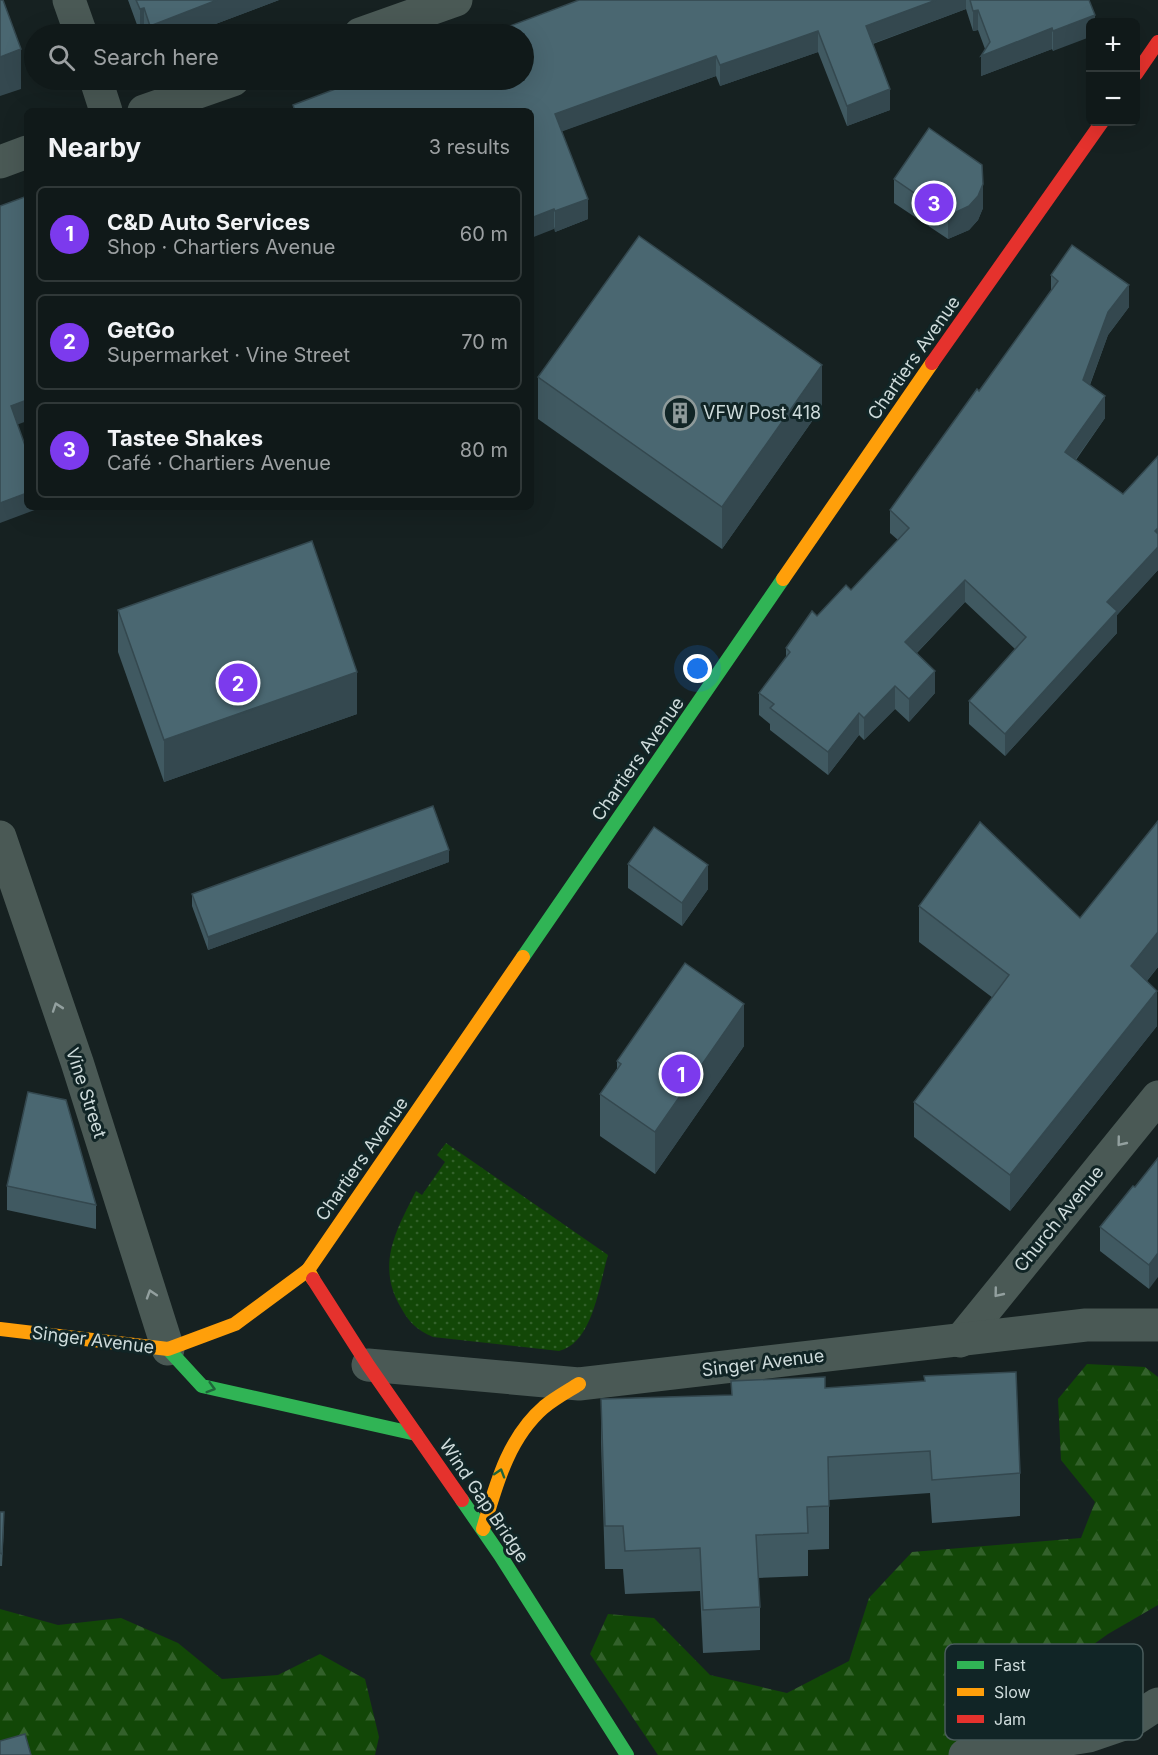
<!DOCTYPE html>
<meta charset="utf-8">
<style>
body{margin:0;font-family:Inter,sans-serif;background:#1e2626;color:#f1f3f6}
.controls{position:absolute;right:18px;top:18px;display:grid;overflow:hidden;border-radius:9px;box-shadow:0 6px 24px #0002}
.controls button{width:54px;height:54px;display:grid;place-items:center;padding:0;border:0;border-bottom:2px solid #303838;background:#101919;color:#f1f3f6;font:30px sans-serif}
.you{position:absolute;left:698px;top:669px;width:21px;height:21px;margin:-15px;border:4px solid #fff;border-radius:50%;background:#1a73e8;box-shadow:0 0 0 9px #1a73e833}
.badge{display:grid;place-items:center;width:39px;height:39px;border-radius:50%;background:#7c3aed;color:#fff;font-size:20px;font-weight:700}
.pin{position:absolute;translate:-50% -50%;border:3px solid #fff;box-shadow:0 2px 6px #0006}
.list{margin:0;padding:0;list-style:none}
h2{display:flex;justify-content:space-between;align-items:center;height:78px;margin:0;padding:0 24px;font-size:26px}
h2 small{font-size:20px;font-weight:400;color:#9ca0a2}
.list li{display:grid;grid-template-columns:39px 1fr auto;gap:18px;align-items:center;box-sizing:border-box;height:96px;margin:0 12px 12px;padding:0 12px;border:2px solid #303838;border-radius:9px}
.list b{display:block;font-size:22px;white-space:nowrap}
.list p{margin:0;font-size:20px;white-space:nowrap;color:#9ca0a2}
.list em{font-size:20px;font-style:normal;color:#9ca0a2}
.icon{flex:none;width:33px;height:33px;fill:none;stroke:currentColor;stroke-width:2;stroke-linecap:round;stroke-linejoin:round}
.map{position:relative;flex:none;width:1158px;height:1755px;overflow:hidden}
.search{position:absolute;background:#101919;box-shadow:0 6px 24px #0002;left:24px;top:24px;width:510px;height:66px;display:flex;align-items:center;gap:15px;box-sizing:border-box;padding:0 21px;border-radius:33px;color:#9ca0a2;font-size:22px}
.panel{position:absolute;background:#101919;box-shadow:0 6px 24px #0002;left:24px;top:108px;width:510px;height:402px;border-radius:9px}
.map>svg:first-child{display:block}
.grass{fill:url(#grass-dots)}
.forest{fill:url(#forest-firs)}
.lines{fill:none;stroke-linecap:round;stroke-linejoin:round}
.street{stroke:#4a5955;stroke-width:33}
.fast{stroke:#30b455;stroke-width:14}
.slow{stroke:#ff9f0a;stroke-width:14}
.jam{stroke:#e5322d;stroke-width:14}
.wall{fill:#405961}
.shaded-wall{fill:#34484f}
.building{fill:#4a6771;stroke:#34484f;stroke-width:1.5}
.oneway{stroke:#93a09f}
.oneway2{stroke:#1f653b}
.labels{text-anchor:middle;stroke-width:6;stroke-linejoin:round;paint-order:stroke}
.street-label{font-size:18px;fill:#cedbdb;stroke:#112526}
.poi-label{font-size:18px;fill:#cedbdb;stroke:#112526;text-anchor:start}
.key{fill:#112526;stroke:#4a5c5c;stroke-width:1.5}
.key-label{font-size:16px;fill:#cedbdb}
</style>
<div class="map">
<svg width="1158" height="1755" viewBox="0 0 1158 1755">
<defs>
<pattern id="grass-dots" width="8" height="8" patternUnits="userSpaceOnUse" patternTransform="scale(1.5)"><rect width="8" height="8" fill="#124707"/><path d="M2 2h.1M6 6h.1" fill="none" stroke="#33612b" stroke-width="1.8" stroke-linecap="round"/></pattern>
<pattern id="forest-firs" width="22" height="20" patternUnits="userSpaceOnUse" patternTransform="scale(1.5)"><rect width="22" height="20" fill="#124707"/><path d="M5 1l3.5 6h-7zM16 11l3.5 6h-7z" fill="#33612b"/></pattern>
</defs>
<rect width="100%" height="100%" fill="#162121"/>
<path class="grass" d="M446,1143L608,1255C599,1285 593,1343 559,1351L433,1337C416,1330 408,1321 400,1306C376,1264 397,1229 416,1191L422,1195L445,1162L437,1155Z"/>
<g class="forest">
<polygon points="1087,1364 1145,1367 1158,1377 1158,1605 1108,1634 1062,1667 1012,1718 995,1755 658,1755 590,1654 608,1614 654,1618 710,1675 787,1693 849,1661 869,1598 912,1552 1081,1538 1095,1502 1061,1460 1058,1399"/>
<polygon points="0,1609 58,1625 121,1618 178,1643 222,1679 278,1675 320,1654 365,1679 379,1737 375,1755 0,1755"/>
</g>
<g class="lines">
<g class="street">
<polyline points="69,0 81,34"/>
<polyline points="360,34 456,0"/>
<polyline points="96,80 106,111"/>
<polyline points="144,111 233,80"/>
<polyline points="0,162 27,152"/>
<polyline points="0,837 77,1062 168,1349"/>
<polyline points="960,1341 1158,1097"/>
<polyline points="368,1365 579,1384 1086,1325 1158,1325"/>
<polyline points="965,1755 1089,1736 1130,1722 1158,1704"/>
</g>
<g class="fast">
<polyline points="523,957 783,579"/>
<polyline points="168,1349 202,1386 416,1434"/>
<polyline points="462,1500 500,1555 627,1755"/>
</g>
<g class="slow">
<polyline points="783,579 932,363"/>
<polyline points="313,1279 308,1270 523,957"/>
<polyline points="0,1329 168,1349 235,1324 308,1270"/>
<path d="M483,1529C496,1485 508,1438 544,1407C555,1398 568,1391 579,1384"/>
</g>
<g class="jam">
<polyline points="1136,74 1158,42"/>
<polyline points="932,363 1102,122"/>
<polyline points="313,1279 368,1365 462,1500"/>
</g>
</g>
<g class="wall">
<polygon points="128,0 279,0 189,34 145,34 144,31 140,33"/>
<polygon points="579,0 1089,0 1095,22 1053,51 1052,49 981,76 985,49 978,30 973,31 966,9 873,44 890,110 847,126 818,52 720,86 716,76 562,131 588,219 555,232 531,111 293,111 293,105 524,80"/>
<polygon points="894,179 983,208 978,220 969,230 948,239 894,203"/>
<polygon points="1051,275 1129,307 1108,335 1090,385 1105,418 1076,460 1123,494 1158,456 1158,570 1117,615 1117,633 1005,756 969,724 969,701 1015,649 965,602 917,653 935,693 909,722 895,709 864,740 859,735 828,775 770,730 770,724 759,715 759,693 786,658 786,648 817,616 851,590 898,540 890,533 890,510 979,391 1051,291"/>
<polygon points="538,377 822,407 722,549 538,419"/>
<polygon points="118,610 357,714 164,782 118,652"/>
<polygon points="1158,821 1158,967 1147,981 1157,1026 1010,1211 914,1137 914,1102 993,998 919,942 919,906 1080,918"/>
<polygon points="449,862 208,950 192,906 192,894"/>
<polygon points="628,864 708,889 682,926 628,888"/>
<polygon points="744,1046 655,1174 600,1136 600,1094 617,1069 617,1061"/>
<polygon points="1158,1158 1149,1289 1100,1251 1100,1227 1135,1187"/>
<polygon points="7,1186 96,1205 96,1229 7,1210"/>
<polygon points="825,1388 1020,1473 1020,1516 932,1523 930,1493 829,1500 829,1549 808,1550 808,1576 758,1578 760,1607 760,1650 703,1653 700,1591 625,1594 623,1569 605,1569 601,1442 601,1399 731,1395"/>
<polygon points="0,1512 4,1525 2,1566 0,1566"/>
</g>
<g class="shaded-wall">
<polygon points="217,0 279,0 189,34 150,34 150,26"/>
<polygon points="936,0 966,0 966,9 866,46 866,26"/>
<polygon points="144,8 144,31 140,33 140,9"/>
<polygon points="978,10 978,30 973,31 973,11"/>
<polygon points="1095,15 1095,22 1090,22 1090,37 1053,51 1053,31"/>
<polygon points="1052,28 1052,49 981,76 981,56"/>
<polygon points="818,31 818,52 720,86 720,65"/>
<polygon points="21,49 21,89 0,96 0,57"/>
<polygon points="716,56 716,76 555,134 555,114"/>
<polygon points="890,89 890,110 847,126 847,106"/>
<polygon points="983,184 983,208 978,220 969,230 948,239 948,216"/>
<polygon points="588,199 588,219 555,232 555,211"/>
<polygon points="554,209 554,229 531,238 531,218"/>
<polygon points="1129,285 1129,307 1108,335 1083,403 1083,380 1108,312"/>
<polygon points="822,365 822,407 722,549 722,507"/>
<polygon points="1105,396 1105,418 1065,474 1065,452"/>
<polygon points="27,400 27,421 11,427 11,406"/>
<polygon points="27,493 27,507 40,507 40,508 0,523 0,503"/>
<polygon points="1158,528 1158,570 1117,615 1117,633 1005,756 1005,734 1107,602"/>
<polygon points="965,580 965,602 905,665 905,642"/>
<polygon points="935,671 935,693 909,722 909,699"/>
<polygon points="357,672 357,714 164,782 164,740"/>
<polygon points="895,686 895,709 864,740 864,718"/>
<polygon points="859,713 859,735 828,775 828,752"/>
<polygon points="449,850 449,862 208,950 208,937"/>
<polygon points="708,865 708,889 682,926 682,903"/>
<polygon points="1158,932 1158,967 1131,1001 1131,966"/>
<polygon points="1157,991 1157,1026 1010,1211 1010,1175"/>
<polygon points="744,1004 744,1046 655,1174 655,1132"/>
<polygon points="1158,1253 1158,1277 1149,1289 1149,1265"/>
</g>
<g class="building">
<polygon points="0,0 3,0 21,49 0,57"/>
<polygon points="136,0 217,0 150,26 144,8 140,9"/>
<polygon points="579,0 936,0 866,26 890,89 847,106 818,31 720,65 716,56 555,114 588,199 555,211 554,209 531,218 531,111 295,111 293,105 359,80 524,80 524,34 489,34"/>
<polygon points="970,0 1089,0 1095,15 1053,31 1052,28 981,56 990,42 978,10 973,11"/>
<polygon points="486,31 488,34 477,34"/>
<polygon points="929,128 982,165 983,184 978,196 969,206 948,216 894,179"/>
<polygon points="27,196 27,400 11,406 27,451 27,493 0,503 0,206"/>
<polygon points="639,236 822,365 722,507 538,377"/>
<polygon points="1072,245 1129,285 1108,312 1083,380 1105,396 1065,452 1123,494 1158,456 1158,528 1155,531 1158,534 1158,547 1107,602 1117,611 1005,734 969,701 1026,637 965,580 905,642 935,671 909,699 895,686 864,718 859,713 828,752 770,708 774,704 759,693 790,652 786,648 812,611 817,616 846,585 851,590 909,528 890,510 977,389 979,391 1058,281 1051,275"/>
<polygon points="312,541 357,672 164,740 118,610"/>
<polygon points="433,806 449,850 208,937 192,894"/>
<polygon points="1158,821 1158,932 1131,966 1157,991 1010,1175 914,1102 1009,975 919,906 980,822 1080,918"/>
<polygon points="654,827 708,865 682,903 628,864"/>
<polygon points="685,963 744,1004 655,1132 600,1094 621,1064 617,1061"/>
<polygon points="28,1092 66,1100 96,1205 7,1186"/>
<polygon points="1158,1158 1158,1253 1149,1265 1100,1227 1133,1186 1135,1187"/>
<polygon points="1016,1372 1020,1473 932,1480 930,1451 828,1457 829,1506 807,1507 808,1533 756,1535 760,1607 703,1610 700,1548 625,1551 623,1526 605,1526 601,1399 732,1395 731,1381 825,1377 825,1388 925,1381 924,1376"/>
<polygon points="0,1512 4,1512 2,1554 0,1553"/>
<polygon points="25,1734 31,1755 0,1755 0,1741"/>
</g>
<defs><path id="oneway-chevron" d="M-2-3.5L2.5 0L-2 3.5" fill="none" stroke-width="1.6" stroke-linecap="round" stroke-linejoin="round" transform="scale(1.5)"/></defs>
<g class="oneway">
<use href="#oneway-chevron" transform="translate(57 1007) rotate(-109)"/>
<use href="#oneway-chevron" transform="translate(1121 1142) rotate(129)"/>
<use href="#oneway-chevron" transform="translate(998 1293) rotate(129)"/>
<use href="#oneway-chevron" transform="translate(151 1294) rotate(-108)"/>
</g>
<g class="oneway2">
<use href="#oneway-chevron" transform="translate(211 1388) rotate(16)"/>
<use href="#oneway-chevron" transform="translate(500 1473) rotate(-73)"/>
</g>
<defs>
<symbol id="building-ring" viewBox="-11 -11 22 22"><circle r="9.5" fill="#112526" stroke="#8e9a9a" stroke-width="1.5"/><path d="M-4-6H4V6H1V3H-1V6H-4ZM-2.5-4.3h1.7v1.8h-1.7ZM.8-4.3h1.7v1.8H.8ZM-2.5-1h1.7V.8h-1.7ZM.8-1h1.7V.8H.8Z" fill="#8e9a9a"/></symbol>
</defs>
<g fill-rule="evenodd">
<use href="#building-ring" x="661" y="394" width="38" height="38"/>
</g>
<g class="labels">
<g class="street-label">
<text transform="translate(914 358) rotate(-55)" y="6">Chartiers Avenue</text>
<text transform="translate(638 759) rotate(-55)" y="6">Chartiers Avenue</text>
<text transform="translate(86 1093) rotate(72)" y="6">Vine Street</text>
<text transform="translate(362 1159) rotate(-55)" y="6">Chartiers Avenue</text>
<text transform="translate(1059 1219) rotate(-51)" y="6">Church Avenue</text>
<text transform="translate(93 1340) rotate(7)" y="6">Singer Avenue</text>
<text transform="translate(763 1363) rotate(-7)" y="6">Singer Avenue</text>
<text transform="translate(484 1501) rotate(56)" y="6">Wind Gap Bridge</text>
</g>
<g class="poi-label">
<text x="703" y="419">VFW Post 418</text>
</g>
</g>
<rect x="945" y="1644" width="198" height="96" rx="9" class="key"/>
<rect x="957" y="1661" width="27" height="8" fill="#30b455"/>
<rect x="957" y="1688" width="27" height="8" fill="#ff9f0a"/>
<rect x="957" y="1715" width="27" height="8" fill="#e5322d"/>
<g class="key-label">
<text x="994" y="1671">Fast</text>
<text x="994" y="1698">Slow</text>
<text x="994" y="1725">Jam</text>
</g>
</svg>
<div class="controls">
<button>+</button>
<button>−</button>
</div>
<div class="you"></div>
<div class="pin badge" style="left:681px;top:1074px">1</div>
<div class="pin badge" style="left:238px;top:683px">2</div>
<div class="pin badge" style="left:934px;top:203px">3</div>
<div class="search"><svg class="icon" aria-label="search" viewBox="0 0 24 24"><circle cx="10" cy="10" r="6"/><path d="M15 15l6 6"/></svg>Search here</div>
<section class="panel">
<h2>Nearby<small>3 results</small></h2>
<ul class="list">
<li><span class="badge">1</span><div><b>C&amp;D Auto Services</b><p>Shop · Chartiers Avenue</p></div><em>60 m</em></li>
<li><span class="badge">2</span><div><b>GetGo</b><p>Supermarket · Vine Street</p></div><em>70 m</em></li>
<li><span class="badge">3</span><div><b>Tastee Shakes</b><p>Café · Chartiers Avenue</p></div><em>80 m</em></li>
</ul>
</section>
</div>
